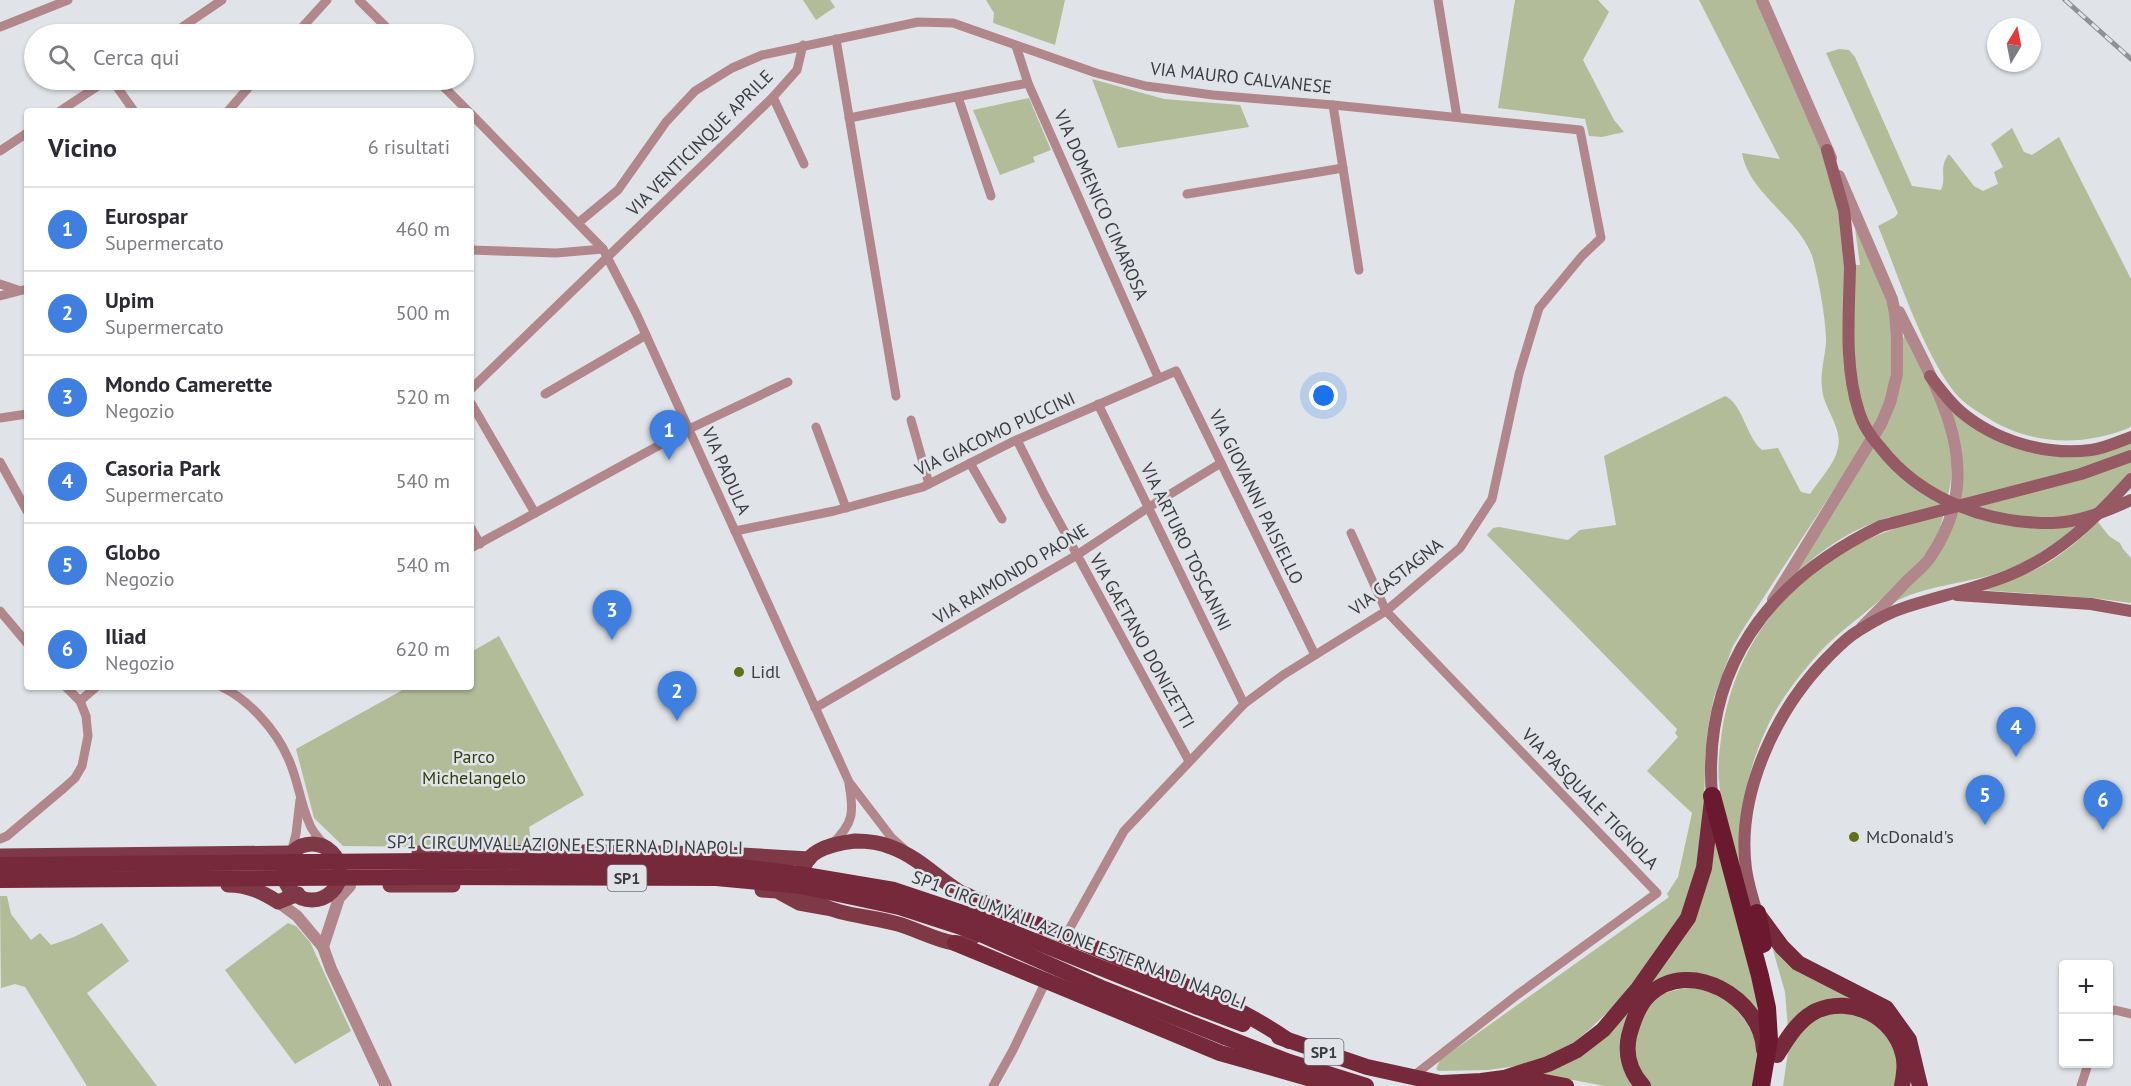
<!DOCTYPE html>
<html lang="it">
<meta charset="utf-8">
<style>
body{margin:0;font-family:"PT Sans",sans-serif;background:#f2f2f3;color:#2b2b33}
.controls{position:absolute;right:18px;bottom:18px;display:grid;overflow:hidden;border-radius:6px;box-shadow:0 2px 4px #0004}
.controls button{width:54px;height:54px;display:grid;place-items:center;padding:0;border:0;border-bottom:2px solid #e1e1e2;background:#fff;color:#2b2b33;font:30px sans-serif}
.compass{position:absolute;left:1987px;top:18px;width:54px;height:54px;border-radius:50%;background:#fff;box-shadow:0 2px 4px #0004;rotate:10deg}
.you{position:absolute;left:1324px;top:396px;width:21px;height:21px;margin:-15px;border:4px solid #fff;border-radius:50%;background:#1a73e8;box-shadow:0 0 0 9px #1a73e833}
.badge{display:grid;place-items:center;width:39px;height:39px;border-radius:50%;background:#63701a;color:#fff;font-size:20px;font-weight:700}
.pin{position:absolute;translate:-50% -50px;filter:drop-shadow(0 2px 3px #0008)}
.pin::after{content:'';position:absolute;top:32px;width:21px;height:18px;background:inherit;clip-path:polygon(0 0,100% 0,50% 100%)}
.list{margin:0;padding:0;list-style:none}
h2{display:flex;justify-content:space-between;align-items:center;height:78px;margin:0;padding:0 24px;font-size:26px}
h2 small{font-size:20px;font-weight:400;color:#7c7c81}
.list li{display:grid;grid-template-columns:39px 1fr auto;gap:18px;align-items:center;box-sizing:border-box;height:84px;padding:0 24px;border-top:2px solid #e1e1e2}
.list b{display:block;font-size:22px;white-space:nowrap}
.list p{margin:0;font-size:20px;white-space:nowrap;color:#7c7c81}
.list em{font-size:20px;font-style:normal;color:#7c7c81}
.icon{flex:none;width:33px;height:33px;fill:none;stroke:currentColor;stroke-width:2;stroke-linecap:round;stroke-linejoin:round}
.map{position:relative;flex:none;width:2131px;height:1086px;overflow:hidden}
.search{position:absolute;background:#fff;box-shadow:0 2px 4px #0004;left:24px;top:24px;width:450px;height:66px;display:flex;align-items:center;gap:15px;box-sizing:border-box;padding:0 21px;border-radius:33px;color:#7c7c81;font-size:22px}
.panel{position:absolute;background:#fff;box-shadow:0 2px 4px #0004;left:24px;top:108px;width:450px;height:582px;border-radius:6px}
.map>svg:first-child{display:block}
.green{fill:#b3bc98}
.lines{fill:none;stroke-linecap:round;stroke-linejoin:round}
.minor{stroke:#b1878c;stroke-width:9}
.tertiary{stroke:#b1878c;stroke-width:12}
.secondary{stroke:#955a63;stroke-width:12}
.primary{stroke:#7f3946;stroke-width:15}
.trunk{stroke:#75293a;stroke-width:16}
.motorway{stroke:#6b192e;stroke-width:18}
.rail-casing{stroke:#8f9295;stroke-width:5}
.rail{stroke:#e0e4e9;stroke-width:3;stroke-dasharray:9;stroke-linecap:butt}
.secondary-bridge{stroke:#955a63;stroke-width:12}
.trunk-bridge{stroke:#75293a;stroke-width:16}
.poi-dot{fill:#63701a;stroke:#e0e4e9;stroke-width:2}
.labels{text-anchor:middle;stroke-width:5;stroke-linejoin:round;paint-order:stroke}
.shield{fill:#e0e4e9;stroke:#6d6f72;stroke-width:1.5}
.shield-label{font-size:16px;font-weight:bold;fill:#3c3d3f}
.street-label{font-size:18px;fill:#3c3d3f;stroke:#e0e4e9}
.poi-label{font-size:18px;fill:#3c3d3f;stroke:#e0e4e9;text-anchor:start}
.park-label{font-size:18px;fill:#343c0c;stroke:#e0e4e9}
</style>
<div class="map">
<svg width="2131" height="1086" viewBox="0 0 2131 1086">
<rect width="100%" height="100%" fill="#e0e4e9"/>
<g class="green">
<polygon points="803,0 830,0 835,7 816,20"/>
<polygon points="986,0 1065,0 1055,45 993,23 994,13"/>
<polygon points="1515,0 1598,0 1609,12 1583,60 1614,120 1624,132 1602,137 1589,136 1585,119 1498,108"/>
<path d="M1699,0H1758L1820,144L1836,196L1846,265H1860L1855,228C1867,254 1882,282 1889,310C1896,342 1893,381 1882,411C1878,421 1871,431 1866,440L1745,626L1733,646L1714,697L1708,727L1706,749L1702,850L1681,920L1616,1004L1591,1028L1571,1045L1545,1058L1517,1066L1488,1070L1439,1071L1436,1069L1440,1060L1669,897L1667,894L1678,877L1692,813L1647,771L1678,737L1675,733L1677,729L1487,535L1493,528L1499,527L1568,540L1580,530L1616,525L1604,456L1725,396C1743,404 1746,437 1762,450L1778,448L1801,492L1810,494C1819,480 1835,464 1838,448C1843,427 1823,408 1822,388C1820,372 1825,357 1826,342C1827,325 1817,268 1811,253C1795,215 1749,193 1742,153L1780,159Z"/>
<path d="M1839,49L1849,50L1855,57L1912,186L1941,190C1947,177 1938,168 1949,154L1974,186L1983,191L1998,184L1994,172L2003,167L1991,144L2012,128L2024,152L2032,155L2059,137L2131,279V427C2081,448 2028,445 1983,415C1971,408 1960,400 1952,389C1920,345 1899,277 1878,226L1895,217L1898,213L1826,53Z"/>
<polygon points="1092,79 1164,99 1240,105 1249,127 1118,148"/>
<polygon points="1029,98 1051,150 1033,157 1035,162 1000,175 973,110"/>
<path d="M1904,336H1907C1924,376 1947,416 1951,460C1953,474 1950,487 1947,500C1944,512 1942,524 1937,535C1914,579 1867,609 1831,641C1817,654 1804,670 1792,686C1752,739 1736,810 1740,875C1733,845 1721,813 1719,781C1717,765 1720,747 1722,731C1737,635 1802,560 1894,529L1890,517C1854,528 1822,548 1795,575L1873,448Z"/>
<path d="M1948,402L1972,423L2052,452L2131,438V473C2092,514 2051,556 1995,574C1962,584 1923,586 1893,603L1937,553L1963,465L1960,441Z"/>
<path d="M2098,522L2109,536L2120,543L2123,549L2131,558V603L2093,598L1981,590C1997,584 2014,579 2030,572C2056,561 2078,541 2098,522Z"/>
<polygon points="499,636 584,795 529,827 532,848 343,846 314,818 296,749 408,687 471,687 471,652"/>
<path d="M1715,825L1760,1014C1737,987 1733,985 1699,975L1634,1007V1086H1605L1541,1074L1560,1063L1663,965Z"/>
<polygon points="0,896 7,896 11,914 31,940 40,933 51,945 74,937 102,923 129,961 87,993 157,1086 87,1086 25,987 15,984 1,988"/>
<polygon points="288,923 296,926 310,942 351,1031 295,1064 225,970"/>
<polygon points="1771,943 1863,1001 1788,1028 1785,992"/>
<path d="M1692,987L1720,992L1758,1034L1757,1086H1651C1639,1077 1631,1054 1633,1039C1633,1033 1645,1010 1649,1005C1658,993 1678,989 1692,987Z"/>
<polygon points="1829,1012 1864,1015 1888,1035 1897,1058 1896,1086 1783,1086 1788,1052 1800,1029"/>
</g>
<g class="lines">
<g class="minor">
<polyline points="359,0 393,34"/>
<polyline points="1438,0 1457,117"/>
<polyline points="0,27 68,0"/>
<polyline points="172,34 222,0"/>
<polyline points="296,34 327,0"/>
<polyline points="836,39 896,396"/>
<polyline points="1016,46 1028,83 1158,377"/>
<polyline points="112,80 134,111"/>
<polyline points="437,80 468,111"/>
<polyline points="773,97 804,164"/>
<polyline points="958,97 991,196"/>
<polyline points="1333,105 1359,270"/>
<polyline points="60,111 107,80"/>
<polyline points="228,111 255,80"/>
<polyline points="471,114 603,249 636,313 849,782 891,837 903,848"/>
<polyline points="849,118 1028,83"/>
<polyline points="0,151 27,133"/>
<polyline points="1187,194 1343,168"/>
<polyline points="578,223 618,190 666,122 695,91 732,68 762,55 918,22 953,23 1096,73 1146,86 1213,95 1333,105 1580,130 1601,238 1582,256 1539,308 1519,374 1492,499 1460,548 1386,611 1283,675 1244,704 1124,831 1066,935"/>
<polyline points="471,250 556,253 603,249"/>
<polyline points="0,284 18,290"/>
<polyline points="0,296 27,289"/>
<polyline points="471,389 773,97 797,70 803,45"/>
<polyline points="545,394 646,335"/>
<polyline points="471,403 535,513"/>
<polyline points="1098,404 1244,704"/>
<polyline points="0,418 27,414"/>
<polyline points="911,420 929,484"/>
<polyline points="816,427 846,508"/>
<polyline points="1017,440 1044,494 1189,761"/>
<polyline points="0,462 27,511"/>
<polyline points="970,463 1002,519"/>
<polyline points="471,528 480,544"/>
<polyline points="735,531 834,511 923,487 1012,442 1176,371 1315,655"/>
<polyline points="1351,533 1386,611 1657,893 1517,995 1412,1077"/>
<polyline points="471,548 689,429 788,382"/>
<polyline points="0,611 27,643"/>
<path d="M222,687C249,700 276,730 288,758C298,779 300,803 310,825C313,833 321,840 326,847"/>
<polyline points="80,701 96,687"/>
<polyline points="815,708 1077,555 1149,507 1221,463"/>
<polyline points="0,839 7,836 64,788 75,778 82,766 88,736 86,716 80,701 66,687"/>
<path d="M832,844C854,823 854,812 849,784"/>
<polyline points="291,853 296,834 300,800"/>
<polyline points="2108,1012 2115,1010 2131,1014"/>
<polyline points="993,1086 1013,1050 1046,981"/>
<polyline points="2081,1086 2088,1064"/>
</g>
<g class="tertiary">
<polyline points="1762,0 1831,158"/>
<polyline points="1773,600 1881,424 1890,403 1897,374 1897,338 1895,313 1892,299 1839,176"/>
<path d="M1862,627C1877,612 1892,597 1907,581C1914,574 1923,567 1929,559C1991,471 1939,394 1899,312"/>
<polyline points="278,902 297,916 323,947 331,969 386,1086"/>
<polyline points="323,947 339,898 350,886"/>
</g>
<g class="secondary">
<polyline points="1827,150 1844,210 1850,267"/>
<path d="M1930,376C1939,388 1949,401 1960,411C1995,441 2046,456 2091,450C2105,448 2118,442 2131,437"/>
<polyline points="1957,595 2091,604 2131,611"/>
<path d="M1712,796C1702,668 1768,580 1881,526"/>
<path d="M1757,913C1753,899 1748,884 1746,869C1736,794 1776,710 1827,658C1836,649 1846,638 1858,631C1872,622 1890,612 1906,607C1940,596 1974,589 2007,576C2058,556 2095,519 2131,479"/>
</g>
<g class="primary">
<path d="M855,841C868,841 879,842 891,847C918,857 936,877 960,892C963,894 969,895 972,898C981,906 983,922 977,932C973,940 964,944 954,943C935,940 916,929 898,924C871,916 838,916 814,901C807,897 802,891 802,883C799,851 830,844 855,841Z"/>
<circle cx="312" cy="872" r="28"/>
<polyline points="419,853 589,852 725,854 809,859"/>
<polyline points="0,856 291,853"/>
<path d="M228,885C248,885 262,892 278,902L298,894"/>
<polyline points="390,885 453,885"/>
<polyline points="762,890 777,891 799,903 827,908"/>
</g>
<g class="trunk">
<path d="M972,898C1032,922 1091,946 1150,971C1198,991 1246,1011 1289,1041"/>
<polyline points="1757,913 1782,947 1798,963 1886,1008 1909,1040 1920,1086"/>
<polyline points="955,943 1220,1053 1336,1086"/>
<polyline points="1198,1007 1243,1024"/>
<polyline points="1225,1037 1289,1062 1366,1086"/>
<polyline points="1279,1037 1367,1067 1454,1086"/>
<path d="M1777,1055C1787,1039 1798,1020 1816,1011C1851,995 1894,1017 1903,1054C1906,1064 1904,1076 1902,1086"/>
<polyline points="1504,1078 1548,1064 1577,1050 1603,1030 1637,990 1688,918 1704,868 1712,800"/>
<polyline points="1442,1083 1481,1081 1504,1078 1534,1080 1566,1086"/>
<path d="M1643,1086C1630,1072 1625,1054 1629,1036C1633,1021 1638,1005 1649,995C1690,956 1762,999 1764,1050"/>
</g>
<g class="motorway">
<polyline points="1712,796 1760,976 1767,1008 1769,1039 1761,1086"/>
<polyline points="1757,913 1763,944"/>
</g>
<defs>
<polyline id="rail" points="2065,0 2131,59"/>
</defs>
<use href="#rail" class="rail-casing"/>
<use href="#rail" class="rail"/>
<g class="secondary-bridge">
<path d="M1850,267C1849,315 1844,366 1859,412C1863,425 1871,437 1880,447C1921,500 1987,524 2053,523C2080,522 2107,511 2131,500"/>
<polyline points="1881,526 2081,474 2131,456"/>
</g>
<g class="trunk-bridge">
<polyline points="0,865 425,861 716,864 799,874 894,890 975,917 1198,1007"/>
<polyline points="0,880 429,877 716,878 801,886 899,907 976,932 1104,989 1225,1037"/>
</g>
</g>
<g class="poi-dot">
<circle cx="739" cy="672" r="6"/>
<circle cx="1854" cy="837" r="6"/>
</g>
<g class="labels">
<g class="shield">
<rect x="607.5" y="865" width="39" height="26" rx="4.5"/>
<rect x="1304.5" y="1039" width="39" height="26" rx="4.5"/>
</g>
<g class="shield-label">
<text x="627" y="884">SP1</text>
<text x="1324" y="1058">SP1</text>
</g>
<g class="street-label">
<text transform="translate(1241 78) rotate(6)" y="6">VIA MAURO CALVANESE</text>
<text transform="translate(700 143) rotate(-45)" y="6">VIA VENTICINQUE APRILE</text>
<text transform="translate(1101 205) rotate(66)" y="6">VIA DOMENICO CIMAROSA</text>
<text transform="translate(995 434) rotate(-25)" y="6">VIA GIACOMO PUCCINI</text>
<text transform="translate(726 471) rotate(66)" y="6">VIA PADULA</text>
<text transform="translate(1256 497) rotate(64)" y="6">VIA GIOVANNI PAISIELLO</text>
<text transform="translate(1186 547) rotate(64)" y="6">VIA ARTURO TOSCANINI</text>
<text transform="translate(1011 574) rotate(-31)" y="6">VIA RAIMONDO PAONE</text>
<text transform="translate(1396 577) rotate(-38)" y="6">VIA CASTAGNA</text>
<text transform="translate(1142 641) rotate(61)" y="6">VIA GAETANO DONIZETTI</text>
<text transform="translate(1590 799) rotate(46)" y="6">VIA PASQUALE TIGNOLA</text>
<text transform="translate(565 845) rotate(1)" y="6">SP1 CIRCUMVALLAZIONE ESTERNA DI NAPOLI</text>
<text transform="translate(1079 940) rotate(21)" y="6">SP1 CIRCUMVALLAZIONE ESTERNA DI NAPOLI</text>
</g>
<g class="poi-label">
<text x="751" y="678">Lidl</text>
<text x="1866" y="843">McDonald's</text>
</g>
<g class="park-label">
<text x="474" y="763">Parco<tspan x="474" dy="21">Michelangelo</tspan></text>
</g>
</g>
</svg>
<div class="controls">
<button>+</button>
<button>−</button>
</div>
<svg class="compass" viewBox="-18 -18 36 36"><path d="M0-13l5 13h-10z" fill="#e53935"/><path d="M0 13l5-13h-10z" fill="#7c7c81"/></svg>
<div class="you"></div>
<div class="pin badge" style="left:669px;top:460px;background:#3f7fe0">1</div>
<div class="pin badge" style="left:677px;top:721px;background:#3f7fe0">2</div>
<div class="pin badge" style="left:612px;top:640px;background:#3f7fe0">3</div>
<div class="pin badge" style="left:2016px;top:757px;background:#3f7fe0">4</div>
<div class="pin badge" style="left:1985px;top:825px;background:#3f7fe0">5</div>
<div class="pin badge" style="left:2103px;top:830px;background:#3f7fe0">6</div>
<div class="search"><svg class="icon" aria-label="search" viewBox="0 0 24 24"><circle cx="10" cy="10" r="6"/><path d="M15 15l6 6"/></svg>Cerca qui</div>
<section class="panel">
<h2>Vicino<small>6 risultati</small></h2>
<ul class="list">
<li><span class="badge" style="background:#3f7fe0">1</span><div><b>Eurospar</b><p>Supermercato</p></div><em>460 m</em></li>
<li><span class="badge" style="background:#3f7fe0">2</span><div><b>Upim</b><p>Supermercato</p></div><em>500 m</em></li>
<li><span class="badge" style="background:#3f7fe0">3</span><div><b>Mondo Camerette</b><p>Negozio</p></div><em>520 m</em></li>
<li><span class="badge" style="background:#3f7fe0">4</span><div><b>Casoria Park</b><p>Supermercato</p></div><em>540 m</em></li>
<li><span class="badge" style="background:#3f7fe0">5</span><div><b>Globo</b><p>Negozio</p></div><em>540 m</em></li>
<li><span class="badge" style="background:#3f7fe0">6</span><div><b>Iliad</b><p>Negozio</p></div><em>620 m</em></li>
</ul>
</section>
</div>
